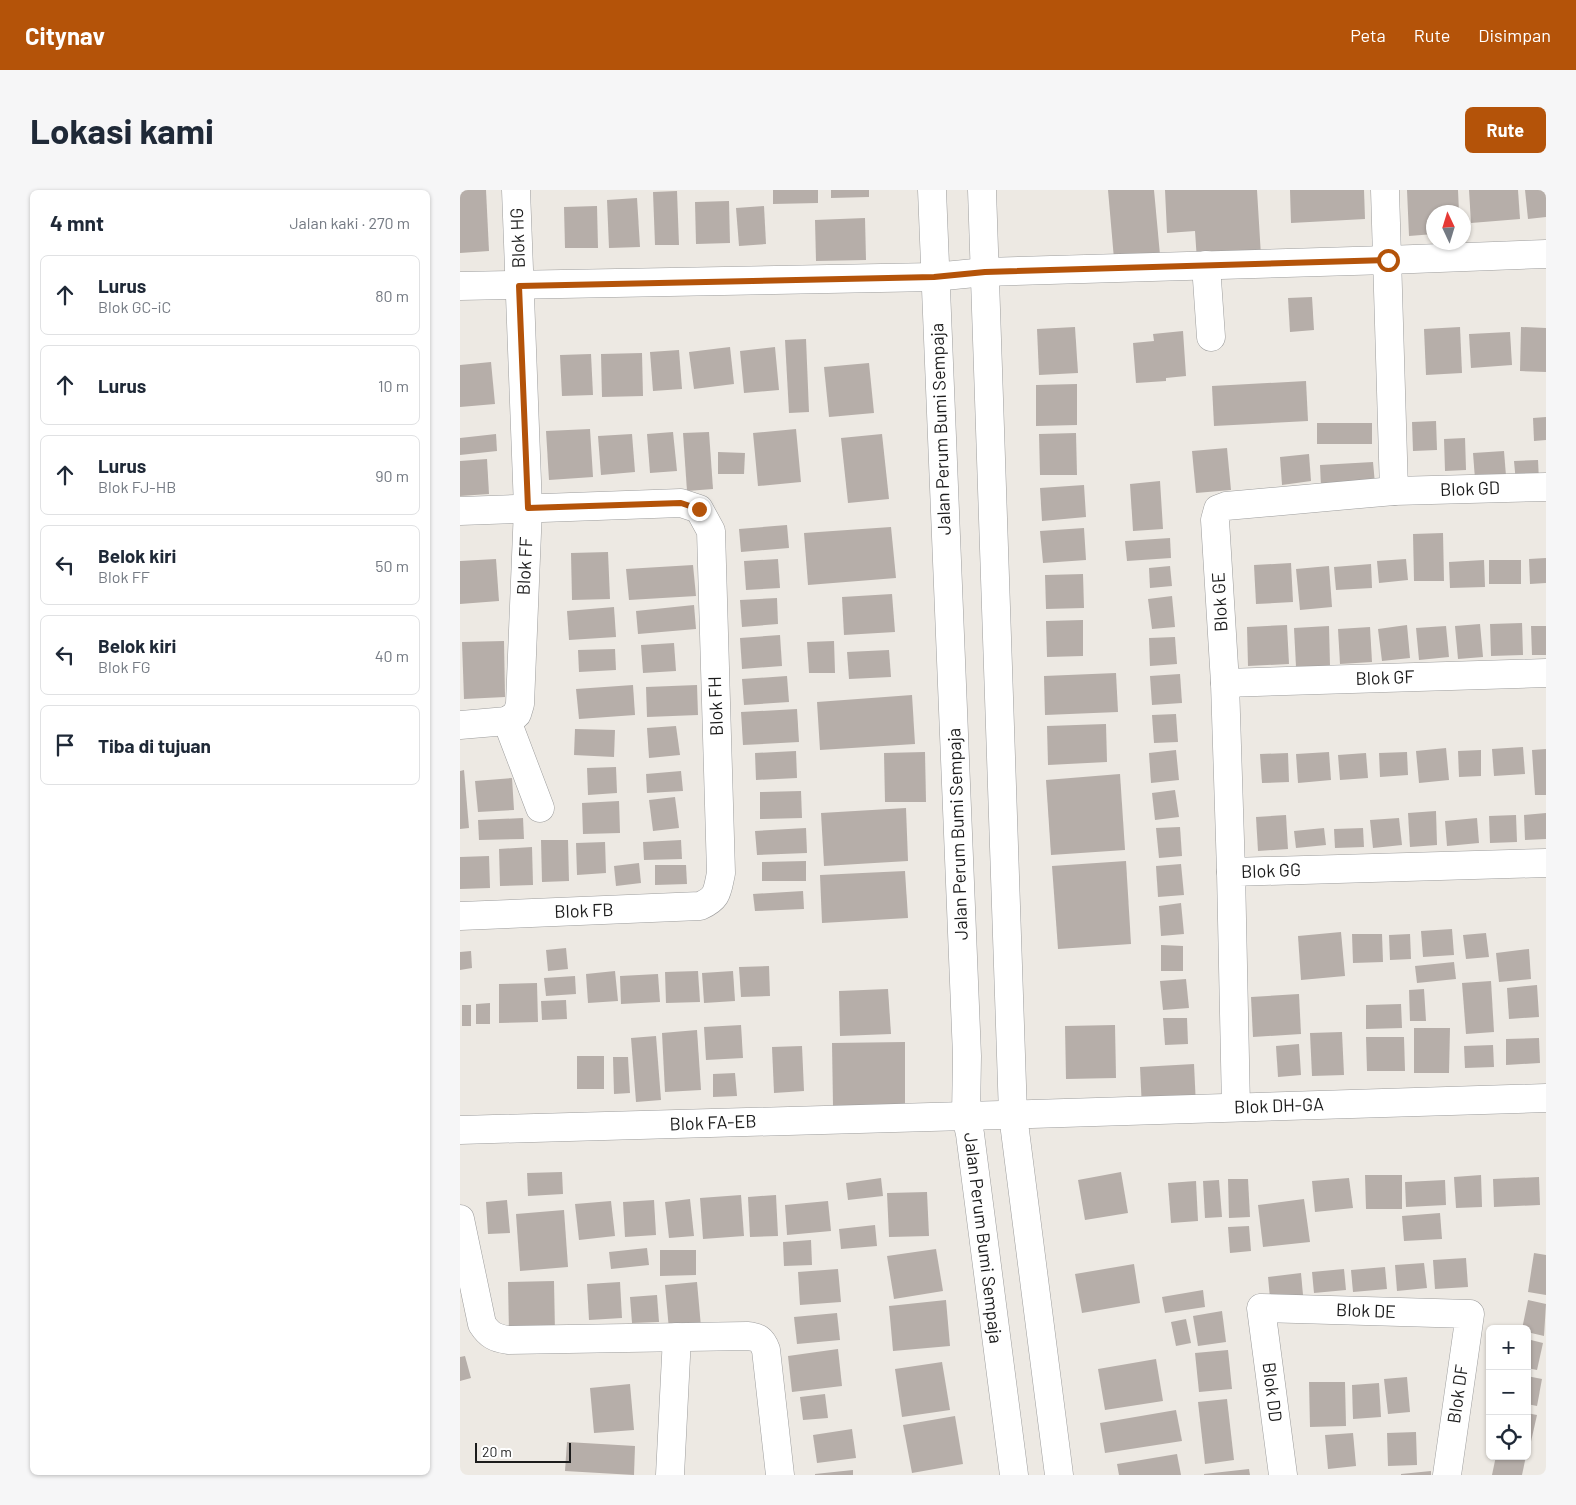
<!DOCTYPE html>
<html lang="id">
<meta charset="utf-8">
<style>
body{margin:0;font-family:Barlow,sans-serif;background:#f6f6f7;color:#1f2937}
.controls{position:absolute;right:15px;bottom:15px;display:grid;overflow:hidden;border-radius:8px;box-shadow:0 1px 4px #0004}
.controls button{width:45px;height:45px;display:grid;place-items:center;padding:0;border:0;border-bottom:1px solid #e0e1e3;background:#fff;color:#1f2937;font:25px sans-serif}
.compass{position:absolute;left:966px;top:15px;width:45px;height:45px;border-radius:50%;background:#fff;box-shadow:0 1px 4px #0004;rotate:356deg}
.scale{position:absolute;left:15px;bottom:12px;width:96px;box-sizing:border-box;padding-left:5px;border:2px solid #1c1c1c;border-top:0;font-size:14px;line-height:18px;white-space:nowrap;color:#1c1c1c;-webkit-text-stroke:4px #fff;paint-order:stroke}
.stop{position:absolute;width:15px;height:15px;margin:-11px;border:4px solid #b45309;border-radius:50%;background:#fff}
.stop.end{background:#b45309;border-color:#fff;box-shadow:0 1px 5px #0008}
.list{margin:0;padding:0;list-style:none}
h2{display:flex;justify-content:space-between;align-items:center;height:65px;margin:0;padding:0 20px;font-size:21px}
h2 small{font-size:16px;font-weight:400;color:#747a83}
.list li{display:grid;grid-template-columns:32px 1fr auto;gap:15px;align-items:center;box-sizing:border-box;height:80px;margin:0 10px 10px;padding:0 10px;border:1px solid #e0e1e3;border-radius:8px}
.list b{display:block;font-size:19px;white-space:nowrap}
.list p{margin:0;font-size:16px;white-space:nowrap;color:#747a83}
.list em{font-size:16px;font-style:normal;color:#747a83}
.icon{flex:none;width:28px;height:28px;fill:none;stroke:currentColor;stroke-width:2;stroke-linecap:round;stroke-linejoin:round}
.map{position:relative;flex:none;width:1086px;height:1285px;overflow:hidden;border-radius:8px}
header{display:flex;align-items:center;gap:30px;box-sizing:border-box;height:70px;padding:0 25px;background:#b45309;color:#fff}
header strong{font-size:24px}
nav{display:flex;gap:28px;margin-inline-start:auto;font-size:18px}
.intro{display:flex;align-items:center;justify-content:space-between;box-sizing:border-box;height:120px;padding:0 30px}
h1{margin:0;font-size:35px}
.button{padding:12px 22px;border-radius:8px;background:#b45309;color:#fff;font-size:18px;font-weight:700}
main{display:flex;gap:30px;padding:0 30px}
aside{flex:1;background:#fff;border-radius:8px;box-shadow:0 1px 4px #0004}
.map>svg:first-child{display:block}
.building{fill:#b6aea9}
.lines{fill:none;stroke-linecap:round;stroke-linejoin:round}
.street-casing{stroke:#9d9d9d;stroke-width:29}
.street{stroke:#fff;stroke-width:28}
.route{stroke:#b45309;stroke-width:6}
.labels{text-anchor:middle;stroke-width:4;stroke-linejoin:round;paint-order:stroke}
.street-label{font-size:18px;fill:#1c1c1c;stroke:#fff}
</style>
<header>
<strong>Citynav</strong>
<nav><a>Peta</a><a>Rute</a><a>Disimpan</a></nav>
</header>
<div class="intro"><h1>Lokasi kami</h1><a class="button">Rute</a></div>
<main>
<aside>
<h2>4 mnt<small>Jalan kaki · 270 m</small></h2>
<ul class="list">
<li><svg class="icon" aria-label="ahead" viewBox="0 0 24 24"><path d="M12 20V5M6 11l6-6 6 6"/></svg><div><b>Lurus</b><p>Blok GC-iC</p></div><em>80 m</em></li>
<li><svg class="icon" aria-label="ahead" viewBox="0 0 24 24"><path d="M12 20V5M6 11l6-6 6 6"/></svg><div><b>Lurus</b></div><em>10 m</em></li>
<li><svg class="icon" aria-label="ahead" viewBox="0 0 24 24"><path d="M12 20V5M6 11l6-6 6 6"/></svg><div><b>Lurus</b><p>Blok FJ-HB</p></div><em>90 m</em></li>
<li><svg class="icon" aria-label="left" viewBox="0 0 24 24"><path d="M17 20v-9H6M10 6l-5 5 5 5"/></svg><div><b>Belok kiri</b><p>Blok FF</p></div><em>50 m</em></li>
<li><svg class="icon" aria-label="left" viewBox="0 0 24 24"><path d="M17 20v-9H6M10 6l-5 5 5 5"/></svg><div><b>Belok kiri</b><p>Blok FG</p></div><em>40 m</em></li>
<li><svg class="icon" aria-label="arrive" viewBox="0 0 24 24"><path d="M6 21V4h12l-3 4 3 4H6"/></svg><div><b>Tiba di tujuan</b></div></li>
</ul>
</aside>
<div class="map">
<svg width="1086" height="1285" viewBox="0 0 1086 1285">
<rect width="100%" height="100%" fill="#ede9e3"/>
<g class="building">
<polygon points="0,0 26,0 29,61 0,63"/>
<polygon points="313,0 358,0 358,13 313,14"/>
<polygon points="371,0 409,0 409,7 371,8"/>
<polygon points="648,0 694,0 700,65 654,69"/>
<polygon points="705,0 797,0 801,66 737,71 735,41 707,43"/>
<polygon points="830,0 904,0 905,29 831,33"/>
<polygon points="947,0 998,0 999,22 974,22 974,44 949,46"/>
<polygon points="1009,0 1058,0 1060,29 1011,33"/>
<polygon points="1065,0 1086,0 1086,27 1068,29"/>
<polygon points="217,1 219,55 195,55 193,2"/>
<polygon points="177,8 180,57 149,58 147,10"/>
<polygon points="269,11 270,53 236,54 235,12"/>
<polygon points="137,16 138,58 105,58 104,17"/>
<polygon points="304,16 306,54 279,56 276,18"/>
<polygon points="405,28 406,70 356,71 355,30"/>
<polygon points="852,107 854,140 830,142 828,108"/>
<polygon points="615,137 618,183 579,185 577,139"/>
<polygon points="1000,137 1002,183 966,185 964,139"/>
<polygon points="1061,137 1086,138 1086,182 1060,181"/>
<polygon points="723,141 726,186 706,188 706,191 676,193 673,153 694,151 693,144"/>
<polygon points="1050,142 1052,175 1011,178 1009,144"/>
<polygon points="346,149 349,222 329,223 325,150"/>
<polygon points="270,157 274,194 234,199 229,162"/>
<polygon points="315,157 319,200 284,203 280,161"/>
<polygon points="219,160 222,199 193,201 190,162"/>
<polygon points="182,163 183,206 142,207 141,164"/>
<polygon points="131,164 133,205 102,206 100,165"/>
<polygon points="31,172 35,214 0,217 0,175"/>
<polygon points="409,173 414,223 369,227 364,177"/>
<polygon points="846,191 848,231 754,236 752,196"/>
<polygon points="617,194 617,235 576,236 576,195"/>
<polygon points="1086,227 1086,250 1074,251 1073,228"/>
<polygon points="976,231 977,260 953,261 952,232"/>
<rect x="857" y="233" width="55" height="21"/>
<polygon points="130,239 133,287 89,290 86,241"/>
<polygon points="336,239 341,292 298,296 293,243"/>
<polygon points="213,242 217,281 190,283 187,244"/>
<polygon points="249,242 253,299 227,301 223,243"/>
<polygon points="616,243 617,285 580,285 579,244"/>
<polygon points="36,244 37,261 0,265 0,248"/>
<polygon points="172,244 175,282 141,285 138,246"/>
<polygon points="422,244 429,309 388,313 381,248"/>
<polygon points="1005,248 1006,280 985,281 984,249"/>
<polygon points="767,258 771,300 736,303 732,261"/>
<polygon points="1044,261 1046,286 1015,289 1013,263"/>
<polygon points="258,262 285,263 284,284 258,284"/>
<polygon points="849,264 851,291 822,295 820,267"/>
<polygon points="27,269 29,304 0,306 0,271"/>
<polygon points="1078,270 1079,291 1056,293 1054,271"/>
<polygon points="913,272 915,294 861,297 860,275"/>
<polygon points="700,291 703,339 673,341 670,294"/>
<polygon points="624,295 626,327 582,331 580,298"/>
<polygon points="327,335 329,358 281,362 279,339"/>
<polygon points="431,337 436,388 348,395 344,343"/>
<polygon points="624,338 626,370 583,373 580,341"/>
<polygon points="983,343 984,391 954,391 953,344"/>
<polygon points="710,348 711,368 667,371 665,351"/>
<polygon points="148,362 150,409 112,410 111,363"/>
<polygon points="1086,368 1086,393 1070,394 1069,369"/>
<polygon points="36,369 39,411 0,414 0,371"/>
<polygon points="318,369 320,398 286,400 284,371"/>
<polygon points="946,369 948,390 919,393 917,371"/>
<polygon points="1024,370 1025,397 990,398 989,372"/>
<rect x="1029" y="370" width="32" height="24"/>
<polygon points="831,373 833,412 796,414 794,375"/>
<polygon points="911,374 912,398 876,400 874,377"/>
<polygon points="233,375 236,406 169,410 166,379"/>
<polygon points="710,376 712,396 690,398 689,378"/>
<polygon points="869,376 872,417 840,420 836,379"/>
<polygon points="623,384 624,418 586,419 585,385"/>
<polygon points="432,404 435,442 384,445 382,407"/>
<polygon points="712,406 715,437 692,439 688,409"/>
<polygon points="317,408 318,434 282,437 280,410"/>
<polygon points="234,415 236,439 178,444 176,421"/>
<polygon points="154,417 156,447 109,450 107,421"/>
<polygon points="623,430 623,466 587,467 586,431"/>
<polygon points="1062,433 1063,465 1031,466 1030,434"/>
<polygon points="1020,434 1023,467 998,469 995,436"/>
<polygon points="827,435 829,474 788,476 787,437"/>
<polygon points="947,435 950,468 922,471 918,439"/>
<polygon points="869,436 870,476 836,477 834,438"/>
<polygon points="986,436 989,467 959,470 956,438"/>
<polygon points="1071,436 1086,436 1086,465 1072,465"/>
<polygon points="910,437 912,472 880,474 878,439"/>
<polygon points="320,445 322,476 282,479 280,448"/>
<polygon points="715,447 717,474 690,476 689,448"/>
<polygon points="44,451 45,507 4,509 2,452"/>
<polygon points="374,451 375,483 349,483 347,452"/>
<polygon points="214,453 216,481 183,483 181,455"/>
<polygon points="155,459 156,480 119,482 118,460"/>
<polygon points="429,460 431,487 389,489 387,462"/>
<polygon points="656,483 658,522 585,525 584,486"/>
<polygon points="720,484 722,513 692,515 690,486"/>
<polygon points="327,486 329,512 284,515 282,489"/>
<polygon points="173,495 175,525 119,529 116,499"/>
<polygon points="237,495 238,525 187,527 186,497"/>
<polygon points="452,505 455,554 360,560 357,512"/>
<polygon points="337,519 339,552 283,555 281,522"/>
<polygon points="716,524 718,552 694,553 692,525"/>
<polygon points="646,534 647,572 588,575 587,536"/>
<polygon points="216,536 220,565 189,568 187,538"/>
<polygon points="115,539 155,540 154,567 114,565"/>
<polygon points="1063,557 1065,584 1034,586 1032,559"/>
<polygon points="986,558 989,590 959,593 956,561"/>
<polygon points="1086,559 1086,605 1075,605 1072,560"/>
<polygon points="716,560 719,590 691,593 689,563"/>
<polygon points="1021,560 1021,586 999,587 998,561"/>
<polygon points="336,561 337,588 296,590 295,563"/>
<polygon points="465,562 466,612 425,612 424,563"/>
<polygon points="869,562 871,590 838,593 836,564"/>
<polygon points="947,562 948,585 920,587 919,563"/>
<polygon points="828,563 829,592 802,593 800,564"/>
<polygon points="906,563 908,588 880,590 878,565"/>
<polygon points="156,577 157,603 128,605 127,578"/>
<polygon points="4,580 9,638 0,639 0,581"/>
<polygon points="221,581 223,601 187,603 186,584"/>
<polygon points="660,584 665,660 591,665 586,590"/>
<polygon points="52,588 54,620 18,622 15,591"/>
<polygon points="715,600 719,627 695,630 692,603"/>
<polygon points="341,601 342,628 300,629 300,602"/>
<polygon points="215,607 219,638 193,641 189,610"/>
<polygon points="159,611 160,643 123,644 122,613"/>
<polygon points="446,618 448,671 364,676 361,623"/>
<polygon points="976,621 977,655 950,657 948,623"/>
<polygon points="1086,623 1086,649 1065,650 1064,625"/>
<polygon points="826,625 828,659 798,661 796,627"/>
<polygon points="1056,625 1057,652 1030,653 1029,626"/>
<polygon points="63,628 64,649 19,650 18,630"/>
<polygon points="939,628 942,655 913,658 910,630"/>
<polygon points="1017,628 1019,653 987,656 985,631"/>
<polygon points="720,637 722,666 699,668 696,638"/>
<polygon points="346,638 347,663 297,665 295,641"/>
<polygon points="864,638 866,655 836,658 834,641"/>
<polygon points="903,638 904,657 875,658 874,639"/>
<polygon points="81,650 108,650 109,691 82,692"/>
<polygon points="221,650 222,669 184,670 183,652"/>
<polygon points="145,652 146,683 117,685 116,653"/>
<polygon points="72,657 73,695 40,696 39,659"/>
<polygon points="29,666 30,698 0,699 0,667"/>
<polygon points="346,671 346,691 302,691 302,672"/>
<polygon points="666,671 671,754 598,759 592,676"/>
<polygon points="179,673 181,693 156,696 154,676"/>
<polygon points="721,674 724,705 698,707 696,676"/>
<polygon points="195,675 226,675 227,694 195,695"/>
<polygon points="445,681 448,728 362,733 360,685"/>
<polygon points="343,701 344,719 295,721 293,704"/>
<polygon points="721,713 724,744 701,746 699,716"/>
<polygon points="992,739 994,765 963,767 961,741"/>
<polygon points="881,742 885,786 841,790 838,746"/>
<polygon points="1026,743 1029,767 1006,769 1003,745"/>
<polygon points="892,744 922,744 923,772 893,773"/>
<polygon points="950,744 951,769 930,770 929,745"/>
<polygon points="701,755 723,756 723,781 701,781"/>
<polygon points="106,758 108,779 88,781 86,760"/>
<polygon points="1069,759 1071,789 1039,792 1036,763"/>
<polygon points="11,761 12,778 0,780 0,762"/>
<polygon points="994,772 996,789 957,793 955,776"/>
<polygon points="309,776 310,806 281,807 279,777"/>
<polygon points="155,781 158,811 128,813 126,784"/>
<polygon points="238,781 240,812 206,813 205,782"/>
<polygon points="273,781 275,811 244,813 242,783"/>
<polygon points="198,784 200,812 161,814 160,786"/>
<polygon points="115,786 116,804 86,806 84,788"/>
<polygon points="726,789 729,818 703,820 700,791"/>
<polygon points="1031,791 1034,842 1006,844 1002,793"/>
<polygon points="77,793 78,832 39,833 39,794"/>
<polygon points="1077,795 1079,827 1049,829 1047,798"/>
<polygon points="428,799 431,844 380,846 379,801"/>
<polygon points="964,799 966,831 950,831 949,800"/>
<polygon points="839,804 841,844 793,847 791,807"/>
<polygon points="106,810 107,829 82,830 81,811"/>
<polygon points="30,813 30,834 16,834 16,814"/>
<polygon points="941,814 942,838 906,839 906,815"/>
<rect x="2" y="815" width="9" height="21"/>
<polygon points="703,828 727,828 728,854 705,855"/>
<polygon points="281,835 283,868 246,870 244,837"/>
<polygon points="655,835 656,888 606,889 605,836"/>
<polygon points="954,838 990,838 989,883 954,883"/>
<polygon points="237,840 241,900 205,902 202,843"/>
<polygon points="882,842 884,885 852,886 850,843"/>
<polygon points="196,846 201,910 176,912 171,848"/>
<polygon points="906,847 944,847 945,881 907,881"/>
<polygon points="1079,848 1080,873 1046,875 1046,849"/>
<polygon points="445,852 445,917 373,917 372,853"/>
<polygon points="839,854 841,885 818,887 816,856"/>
<polygon points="1033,855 1034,877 1005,878 1004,856"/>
<polygon points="342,856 344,901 314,903 312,857"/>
<rect x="117" y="866" width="27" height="33"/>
<polygon points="153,867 168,867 170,903 154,904"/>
<polygon points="734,874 736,916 682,919 680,877"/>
<polygon points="275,883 277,906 253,907 253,884"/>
<polygon points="102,982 103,1004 68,1006 67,983"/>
<polygon points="661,982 668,1023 625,1030 618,990"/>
<polygon points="905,985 942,985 942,1019 906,1019"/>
<polygon points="1021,985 1022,1017 996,1018 994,987"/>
<polygon points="1079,987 1080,1015 1034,1017 1033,989"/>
<polygon points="421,988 423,1006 388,1010 386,993"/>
<polygon points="889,988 893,1018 855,1022 852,991"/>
<polygon points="768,989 788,989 790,1027 769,1028"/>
<polygon points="759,990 762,1027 745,1028 743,991"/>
<polygon points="985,990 986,1015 946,1017 945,992"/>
<polygon points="736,991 738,1031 711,1033 708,993"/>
<polygon points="467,1002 469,1046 429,1047 427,1003"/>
<polygon points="281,1005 284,1046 243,1049 240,1008"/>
<polygon points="316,1005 318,1046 290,1047 288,1007"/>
<polygon points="230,1009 234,1046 209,1048 205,1012"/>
<polygon points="844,1009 850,1052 803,1057 798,1015"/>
<polygon points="47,1010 50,1043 28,1044 26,1012"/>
<polygon points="194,1010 196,1045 165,1047 163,1012"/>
<polygon points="151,1011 155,1046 119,1050 115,1014"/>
<polygon points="368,1011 371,1041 327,1045 325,1015"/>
<polygon points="104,1020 108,1077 60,1081 56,1024"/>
<polygon points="980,1023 982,1049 944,1051 942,1026"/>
<polygon points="415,1035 417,1056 381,1059 379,1039"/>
<polygon points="789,1036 791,1061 770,1063 768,1037"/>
<polygon points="351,1050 352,1075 324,1076 323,1052"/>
<polygon points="187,1058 189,1075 151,1079 149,1062"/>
<polygon points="476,1059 483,1101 434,1109 427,1066"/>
<polygon points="200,1060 236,1060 236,1085 200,1086"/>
<polygon points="1074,1063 1086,1065 1086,1105 1068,1102"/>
<polygon points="1006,1068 1008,1097 975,1099 973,1070"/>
<polygon points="964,1073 967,1098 937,1101 935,1075"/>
<polygon points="674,1074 680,1113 622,1123 615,1084"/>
<polygon points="925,1077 927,1099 893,1102 891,1080"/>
<polygon points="378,1079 381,1112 340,1115 338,1082"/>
<polygon points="884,1079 886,1100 854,1103 852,1082"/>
<polygon points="841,1083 843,1105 810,1108 808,1087"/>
<polygon points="94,1091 95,1143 49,1143 48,1092"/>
<polygon points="160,1092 162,1128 129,1130 127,1094"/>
<polygon points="237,1092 241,1137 209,1140 205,1095"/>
<polygon points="743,1100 745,1117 705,1123 702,1107"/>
<polygon points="197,1105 199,1132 172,1133 170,1107"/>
<polygon points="486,1110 490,1156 433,1161 429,1116"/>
<polygon points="1068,1110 1086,1114 1084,1146 1067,1142 1067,1139 1062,1139"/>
<polygon points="762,1121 766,1152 738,1156 733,1126"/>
<polygon points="377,1123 380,1150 337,1154 334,1127"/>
<polygon points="726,1129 731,1153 716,1156 711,1132"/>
<polygon points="1067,1149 1083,1153 1077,1180 1067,1178"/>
<polygon points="378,1159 382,1196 332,1202 328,1166"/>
<polygon points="768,1160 772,1199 739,1202 735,1163"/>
<polygon points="5,1166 11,1188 0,1191 0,1167"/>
<polygon points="696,1169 703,1211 645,1220 638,1179"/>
<polygon points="482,1172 490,1220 442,1227 435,1179"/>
<polygon points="1067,1186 1082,1189 1077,1216 1067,1214"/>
<polygon points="947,1187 950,1222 928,1224 924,1189"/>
<polygon points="849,1192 885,1192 886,1236 850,1237"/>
<polygon points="919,1193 921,1227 893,1229 892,1195"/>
<polygon points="170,1194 174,1240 134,1243 130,1198"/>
<polygon points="365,1204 368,1228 343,1230 340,1207"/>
<polygon points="767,1209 774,1270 745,1274 738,1212"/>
<polygon points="716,1220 722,1251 645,1263 640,1233"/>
<polygon points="1067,1223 1077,1225 1070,1256 1067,1255"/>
<polygon points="495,1226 503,1274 452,1283 443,1235"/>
<polygon points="392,1239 396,1268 357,1273 353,1245"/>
<polygon points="956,1242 957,1275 928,1276 927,1243"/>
<polygon points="893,1243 896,1276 868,1279 865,1245"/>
<polygon points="107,1252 175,1256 174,1285 105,1281"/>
<polygon points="717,1264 721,1285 659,1285 657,1274"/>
<polygon points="1036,1266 1066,1266 1062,1285 1032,1285"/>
<polygon points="789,1279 790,1285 744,1285 744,1284"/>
<polygon points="393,1280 393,1285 355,1285 355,1284"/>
<polygon points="971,1281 971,1285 941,1285 941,1284"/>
</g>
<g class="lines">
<defs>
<g id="street">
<polyline points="472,0 507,866 506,926 510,944 554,1285"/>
<polyline points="522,0 553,925 599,1285"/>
<polyline points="925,0 934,301"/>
<polyline points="746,75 751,147"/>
<polyline points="0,96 474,87 525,82 927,70 1086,64"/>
<path d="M0,321L221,313L239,319L251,341L261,683C257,702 258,708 240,716L0,726"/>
<polyline points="765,493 1086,483"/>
<polyline points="47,531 57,524 60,514 68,318 56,0"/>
<polyline points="47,531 80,618"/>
<polyline points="0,535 47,531"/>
<polyline points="771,682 765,493 755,330 758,319 766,316 934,301 1086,297"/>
<polyline points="776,917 771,682 1086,673"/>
<polyline points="0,940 506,926 1086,908"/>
<path d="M0,1029L22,1134C29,1145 35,1148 48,1150L287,1146C298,1147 302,1149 306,1160L320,1285"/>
<polyline points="210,1285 217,1147"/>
<polyline points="823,1285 801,1118 1010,1124 987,1285"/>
</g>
</defs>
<use href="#street" class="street-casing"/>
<use href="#street" class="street"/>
</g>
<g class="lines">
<polyline class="route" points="239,319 221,313 68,318 59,96 474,87 525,82 928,70"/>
</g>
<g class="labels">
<g class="street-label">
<text transform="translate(58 48) rotate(-92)" y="6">Blok HG</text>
<text transform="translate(481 239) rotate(-92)" y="6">Jalan Perum Bumi Sempaja</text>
<text transform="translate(1010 299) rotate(-2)" y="6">Blok GD</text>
<text transform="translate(65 376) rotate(-87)" y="6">Blok FF</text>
<text transform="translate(760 412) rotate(-93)" y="6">Blok GE</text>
<text transform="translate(925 488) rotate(-2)" y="6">Blok GF</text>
<text transform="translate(256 516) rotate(-92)" y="6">Blok FH</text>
<text transform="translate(498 644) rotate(-92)" y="6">Jalan Perum Bumi Sempaja</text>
<text transform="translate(811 681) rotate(-2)" y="6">Blok GG</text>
<text transform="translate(124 721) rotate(-2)" y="6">Blok FB</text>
<text transform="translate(819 916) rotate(-2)" y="6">Blok DH-GA</text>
<text transform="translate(253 933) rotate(-2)" y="6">Blok FA-EB</text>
<text transform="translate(523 1048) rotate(83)" y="6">Jalan Perum Bumi Sempaja</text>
<text transform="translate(906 1121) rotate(2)" y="6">Blok DE</text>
<text transform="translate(812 1202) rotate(83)" y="6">Blok DD</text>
<text transform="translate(998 1204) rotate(-82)" y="6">Blok DF</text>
</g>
</g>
</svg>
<div class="controls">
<button>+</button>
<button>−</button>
<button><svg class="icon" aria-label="locate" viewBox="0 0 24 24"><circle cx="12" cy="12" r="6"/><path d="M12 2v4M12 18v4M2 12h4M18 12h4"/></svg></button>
</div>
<svg class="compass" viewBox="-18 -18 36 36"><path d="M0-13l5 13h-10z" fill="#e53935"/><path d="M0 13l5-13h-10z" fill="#747a83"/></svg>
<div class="scale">20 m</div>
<div class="stop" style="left:928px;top:70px"></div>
<div class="stop end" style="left:239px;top:319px"></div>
</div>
</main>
